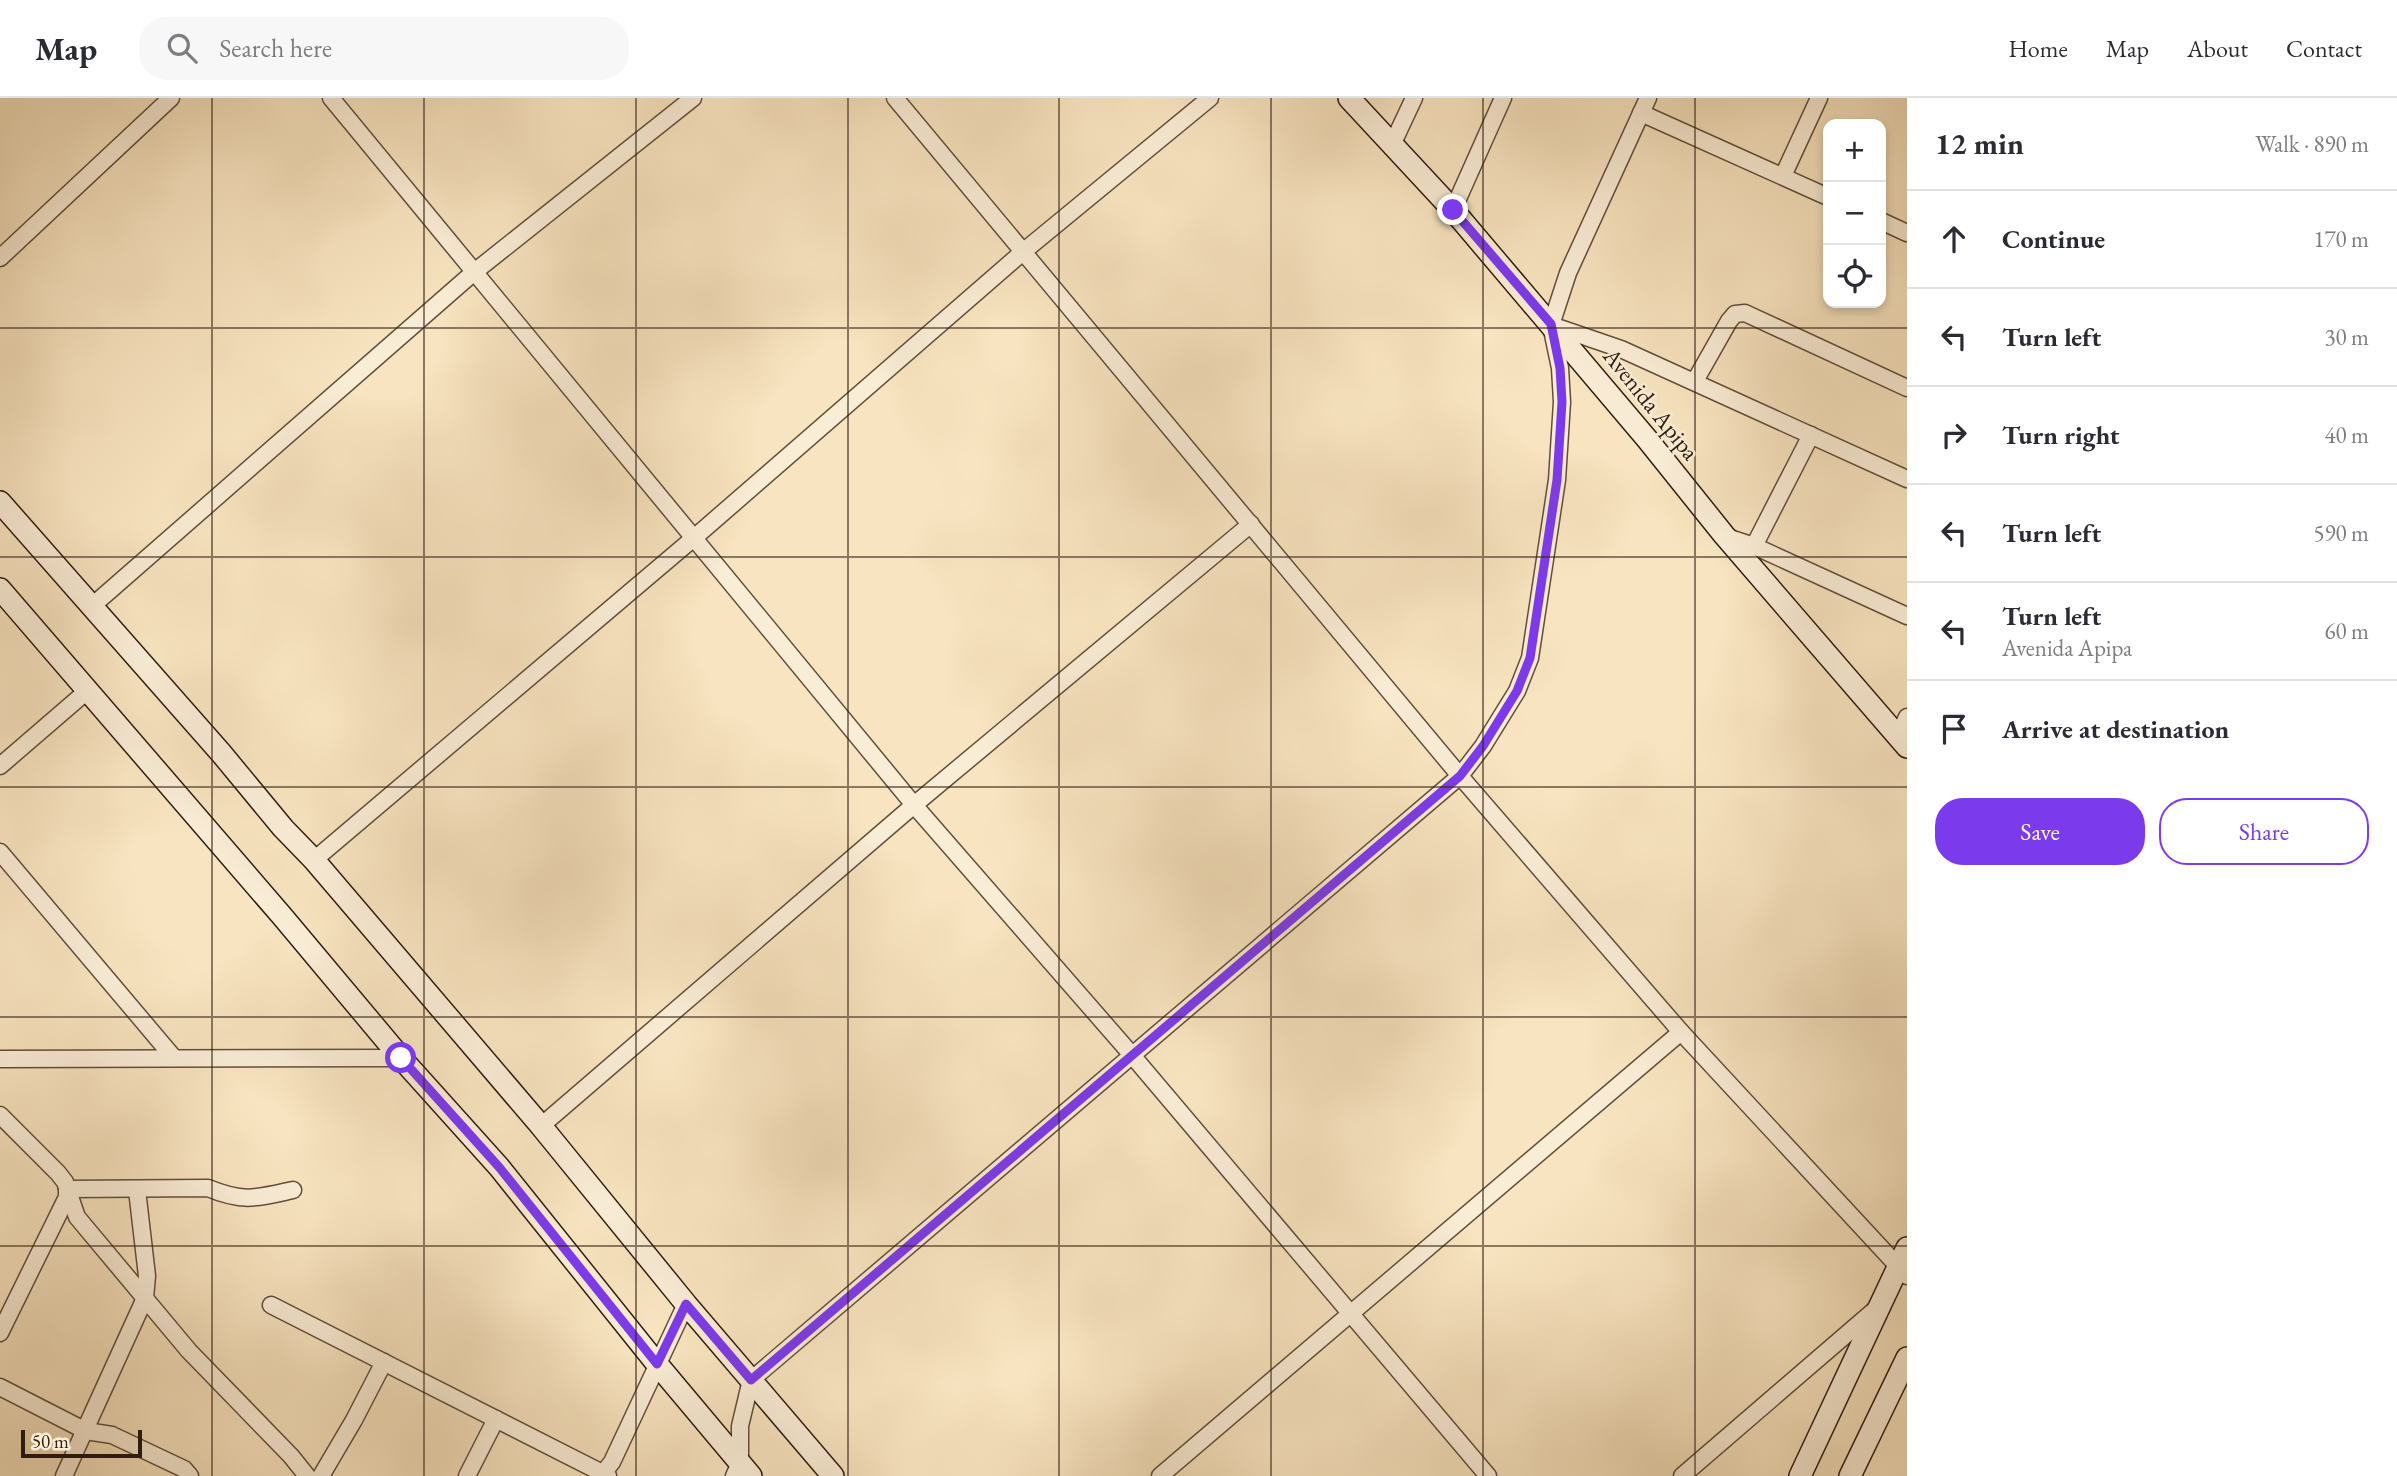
<!DOCTYPE html>
<meta charset="utf-8">
<style>
body{margin:0;font-family:"EB Garamond",serif;background:#f7f7f7;color:#2b2b33}
.controls{position:absolute;right:21px;top:21px;display:grid;overflow:hidden;border-radius:14px;box-shadow:0 4px 10px #0003}
.controls button{width:63px;height:63px;display:grid;place-items:center;padding:0;border:0;border-bottom:2px solid #e1e1e2;background:#fff;color:#2b2b33;font:35px sans-serif}
.scale{position:absolute;left:21px;bottom:18px;width:121px;box-sizing:border-box;padding-left:7px;border:4px solid #301d0e;border-top:0;font-size:19px;line-height:24px;white-space:nowrap;color:#301d0e;-webkit-text-stroke:5px #faedd6;paint-order:stroke}
.stop{position:absolute;width:21px;height:21px;margin:-16px;border:5px solid #7c3aed;border-radius:50%;background:#fff}
.stop.end{background:#7c3aed;border-color:#fff;box-shadow:0 2px 7px #0008}
.list{margin:0;padding:0;list-style:none}
h2{display:flex;justify-content:space-between;align-items:center;height:91px;margin:0;padding:0 28px;font-size:30px}
h2 small{font-size:23px;font-weight:400;color:#7c7c81}
.list li{display:grid;grid-template-columns:46px 1fr auto;gap:21px;align-items:center;box-sizing:border-box;height:98px;padding:0 28px;border-top:2px solid #e1e1e2}
.list b{display:block;font-size:26px;white-space:nowrap}
.list p{margin:0;font-size:23px;white-space:nowrap;color:#7c7c81}
.list em{font-size:23px;font-style:normal;color:#7c7c81}
.actions{display:flex;gap:14px;padding:21px 28px}
.actions a{flex:1;padding:16px 0;border:2px solid #7c3aed;border-radius:28px;text-align:center;font-size:24px;color:#7c3aed}
.actions .main{background:#7c3aed;color:#fff}
.icon{flex:none;width:38px;height:38px;fill:none;stroke:currentColor;stroke-width:2;stroke-linecap:round;stroke-linejoin:round}
.map{position:relative;flex:none;width:1907px;height:1378px;overflow:hidden}
header{display:flex;align-items:center;gap:42px;box-sizing:border-box;height:98px;padding:0 35px;background:#fff;border-bottom:2px solid #e1e1e2}
header strong{font-size:33px}
nav{display:flex;gap:38px;margin-inline-start:auto;font-size:24px}
.search{width:490px;height:63px;background:#f7f7f7;display:flex;align-items:center;gap:18px;box-sizing:border-box;padding:0 24px;border-radius:28px;color:#7c7c81;font-size:26px}
main{display:flex}
aside{flex:1;background:#fff}
.map>svg:first-child{display:block}
.lines{fill:none;stroke-linecap:round;stroke-linejoin:round}
.street-casing{stroke:#624f3a;stroke-width:19}
.secondary-casing{stroke:#301d0e;stroke-width:24}
.street{stroke:#faedd6;stroke-width:16}
.secondary{stroke:#faedd6;stroke-width:21}
.route{stroke:#7c3aed;stroke-width:9}
.grid{fill:none;stroke:#301d0e;stroke-width:2;stroke-opacity:0.55}
.labels{text-anchor:middle;stroke-width:5;stroke-linejoin:round;paint-order:stroke}
.street-label{font-size:24px;fill:#301d0e;stroke:#faedd6}
</style>
<header>
<strong>Map</strong>
<div class="search"><svg class="icon" aria-label="search" viewBox="0 0 24 24"><circle cx="10" cy="10" r="6"/><path d="M15 15l6 6"/></svg>Search here</div>
<nav><a>Home</a><a>Map</a><a>About</a><a>Contact</a></nav>
</header>
<main>
<div class="map">
<svg width="1907" height="1378" viewBox="0 0 1907 1378">
<rect width="100%" height="100%" fill="#f8e4c0"/>
<filter id="stains"><feTurbulence type="fractalNoise" baseFrequency=".00286" numOctaves="4"/><feColorMatrix values="0 0 0 0 .2 0 0 0 0 .09 0 0 0 0 .02 0 0 0 .5 -.17"/></filter>
<radialGradient id="worn" r=".72"><stop offset=".6" stop-color="#630" stop-opacity="0"/><stop offset="1" stop-color="#630" stop-opacity=".3"/></radialGradient>
<g class="lines">
<defs>
<g id="street">
<polyline points="331,0 914,707 1131,956 1488,1378"/>
<polyline points="895,0 1460,678 1681,934 1907,1178"/>
<polyline points="1641,15 1828,99"/>
<polyline points="1392,47 1414,0"/>
<polyline points="1783,78 1819,0"/>
<polyline points="1453,112 1503,0"/>
<polyline points="1881,123 1907,135"/>
<polyline points="0,160 171,0"/>
<polyline points="1551,227 1621,251 1907,381"/>
<polyline points="1695,283 1729,223 1735,216 1745,215 1907,290"/>
<polyline points="1727,439 1754,448 1907,518"/>
<polyline points="1754,448 1811,337"/>
<polyline points="91,509 473,175 693,0"/>
<polyline points="1905,642 1898,639 1907,619"/>
<polyline points="0,668 87,593"/>
<polyline points="0,754 174,960"/>
<polyline points="314,762 695,439 1024,153 1210,0"/>
<polyline points="0,961 401,960"/>
<polyline points="0,1017 58,1075 65,1084 77,1119 189,1253 291,1358 307,1378"/>
<polyline points="541,1028 914,707 1251,426"/>
<path d="M67,1091L208,1090C244,1105 257,1100 293,1092"/>
<polyline points="271,1207 608,1378"/>
<polyline points="0,1235 67,1099 67,1091"/>
<polyline points="0,1289 86,1333 112,1337 184,1371 190,1378"/>
<polyline points="64,1378 145,1200 147,1178 137,1092"/>
<polyline points="321,1378 354,1322 384,1264"/>
<polyline points="467,1378 496,1321"/>
<polyline points="601,1378 612,1364 686,1206"/>
<polyline points="734,1378 740,1365 740,1328 751,1282 1460,678 1483,648 1517,593 1530,560 1557,382 1562,304 1560,270 1551,227 1568,175 1648,0"/>
<polyline points="1160,1378 1681,934"/>
<polyline points="1682,1378 1877,1210"/>
</g>
<g id="secondary">
<polyline points="1349,0 1453,112 1647,341 1724,437 1907,649"/>
<polyline points="0,404 221,655 283,730 314,762 541,1028 686,1206 833,1378"/>
<polyline points="0,491 282,818 401,960 499,1069 657,1266 751,1378"/>
<polyline points="1800,1378 1907,1150"/>
<polyline points="1850,1378 1907,1260"/>
</g>
</defs>
<use href="#street" class="street-casing"/>
<use href="#secondary" class="secondary-casing"/>
<use href="#street" class="street"/>
<use href="#secondary" class="secondary"/>
</g>
<g class="lines">
<polyline class="route" points="401,960 499,1069 657,1266 686,1206 751,1282 1460,678 1483,648 1517,593 1530,560 1557,382 1562,304 1560,270 1551,226 1453,112"/>
</g>
<path class="grid" d="M212,0V1378M424,0V1378M636,0V1378M848,0V1378M1059,0V1378M1271,0V1378M1483,0V1378M1695,0V1378M0,230H1907M0,459H1907M0,689H1907M0,919H1907M0,1148H1907"/>
<g class="labels">
<g class="street-label">
<text transform="translate(1651 306) rotate(51)" y="8">Avenida Apipa</text>
</g>
</g>
<rect width="100%" height="100%" filter="url(#stains)"/>
<rect width="100%" height="100%" fill="url(#worn)"/>
</svg>
<div class="controls">
<button>+</button>
<button>−</button>
<button><svg class="icon" aria-label="locate" viewBox="0 0 24 24"><circle cx="12" cy="12" r="6"/><path d="M12 2v4M12 18v4M2 12h4M18 12h4"/></svg></button>
</div>
<div class="scale">50 m</div>
<div class="stop" style="left:401px;top:960px"></div>
<div class="stop end" style="left:1453px;top:112px"></div>
</div>
<aside>
<h2>12 min<small>Walk · 890 m</small></h2>
<ul class="list">
<li><svg class="icon" aria-label="ahead" viewBox="0 0 24 24"><path d="M12 20V5M6 11l6-6 6 6"/></svg><div><b>Continue</b></div><em>170 m</em></li>
<li><svg class="icon" aria-label="left" viewBox="0 0 24 24"><path d="M17 20v-9H6M10 6l-5 5 5 5"/></svg><div><b>Turn left</b></div><em>30 m</em></li>
<li><svg class="icon" aria-label="right" viewBox="0 0 24 24"><path d="M7 20v-9h11M14 6l5 5-5 5"/></svg><div><b>Turn right</b></div><em>40 m</em></li>
<li><svg class="icon" aria-label="left" viewBox="0 0 24 24"><path d="M17 20v-9H6M10 6l-5 5 5 5"/></svg><div><b>Turn left</b></div><em>590 m</em></li>
<li><svg class="icon" aria-label="left" viewBox="0 0 24 24"><path d="M17 20v-9H6M10 6l-5 5 5 5"/></svg><div><b>Turn left</b><p>Avenida Apipa</p></div><em>60 m</em></li>
<li><svg class="icon" aria-label="arrive" viewBox="0 0 24 24"><path d="M6 21V4h12l-3 4 3 4H6"/></svg><div><b>Arrive at destination</b></div></li>
</ul>
<div class="actions"><a class="main">Save</a><a>Share</a></div>
</aside>
</main>
